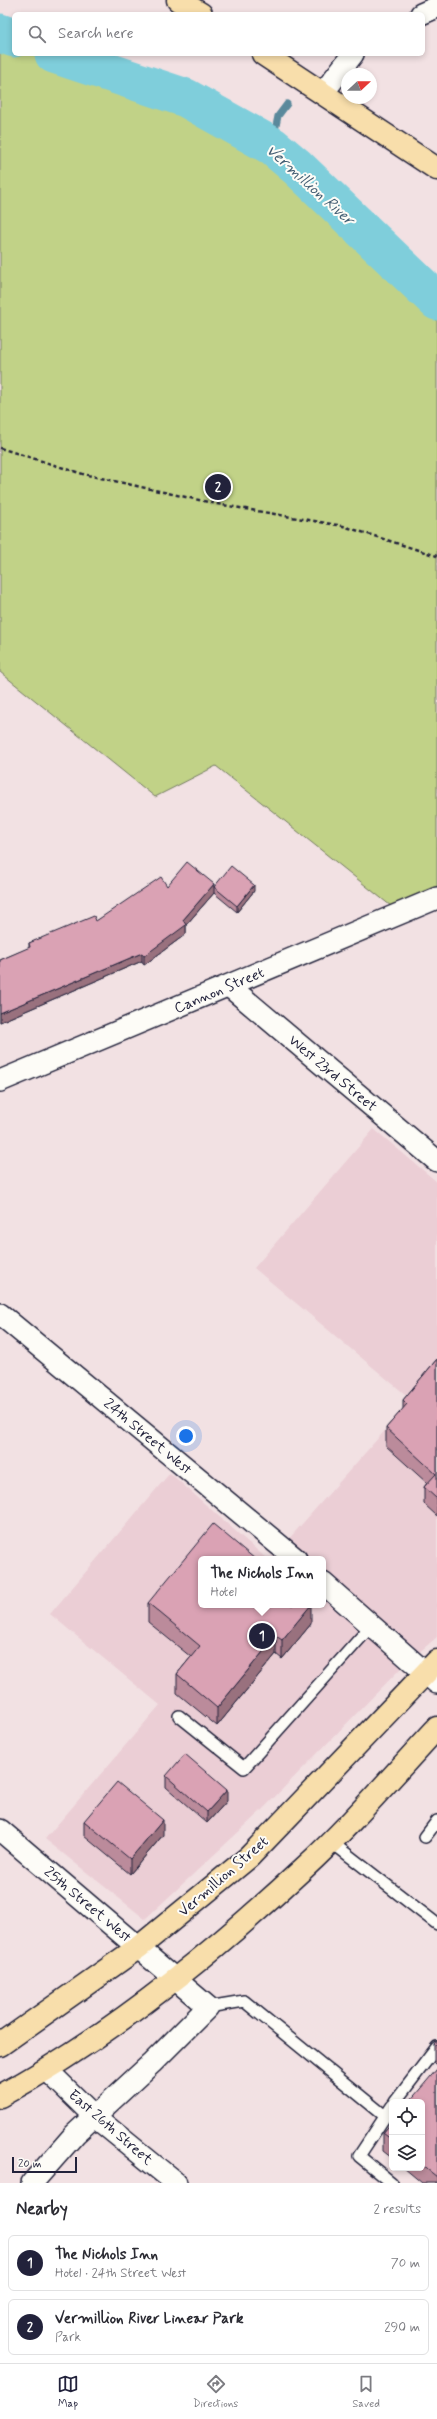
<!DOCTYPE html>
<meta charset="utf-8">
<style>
body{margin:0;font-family:Mynerve,sans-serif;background:#f7f7f7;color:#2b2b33}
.controls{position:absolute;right:12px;bottom:12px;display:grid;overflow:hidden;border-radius:6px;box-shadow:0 2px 6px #0003}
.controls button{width:36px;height:36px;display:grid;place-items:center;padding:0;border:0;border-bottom:1px solid #e1e1e2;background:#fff;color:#2b2b33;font:20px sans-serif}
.compass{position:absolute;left:341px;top:68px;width:36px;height:36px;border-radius:50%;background:#fff;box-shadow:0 2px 6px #0003;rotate:68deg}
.scale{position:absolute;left:12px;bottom:10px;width:65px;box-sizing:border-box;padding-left:4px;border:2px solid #22223b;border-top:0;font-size:11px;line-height:14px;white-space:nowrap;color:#22223b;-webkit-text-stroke:3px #fdfcf7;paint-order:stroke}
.you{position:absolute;left:186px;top:1436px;width:14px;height:14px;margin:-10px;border:3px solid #fff;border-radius:50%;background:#1a73e8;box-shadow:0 0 0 6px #1a73e833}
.badge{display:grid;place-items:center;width:26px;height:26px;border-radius:50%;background:#22223b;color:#fff;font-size:13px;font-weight:700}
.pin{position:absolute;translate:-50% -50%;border:2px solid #fff;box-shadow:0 1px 4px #0006}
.popup{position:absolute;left:198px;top:1556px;width:128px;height:52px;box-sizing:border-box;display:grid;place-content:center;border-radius:6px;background:#fff;filter:drop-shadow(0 1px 3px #0005);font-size:13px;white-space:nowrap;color:#7c7c81}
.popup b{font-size:15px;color:#2b2b33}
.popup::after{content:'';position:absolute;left:50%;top:100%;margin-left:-8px;border:8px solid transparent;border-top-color:#fff}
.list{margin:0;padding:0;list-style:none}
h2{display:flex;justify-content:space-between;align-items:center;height:52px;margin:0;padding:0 16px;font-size:17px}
h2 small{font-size:13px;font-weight:400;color:#7c7c81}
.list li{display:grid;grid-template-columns:26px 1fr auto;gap:12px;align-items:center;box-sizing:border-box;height:56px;margin:0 8px 8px;padding:0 8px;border:1px solid #e1e1e2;border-radius:6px}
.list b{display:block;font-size:15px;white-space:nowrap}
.list p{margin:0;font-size:13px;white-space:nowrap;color:#7c7c81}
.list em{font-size:13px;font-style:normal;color:#7c7c81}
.icon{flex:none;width:22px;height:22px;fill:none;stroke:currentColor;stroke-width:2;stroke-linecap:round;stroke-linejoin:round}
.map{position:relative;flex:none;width:437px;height:2183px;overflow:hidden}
.search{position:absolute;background:#fff;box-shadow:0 2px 6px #0003;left:12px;right:12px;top:12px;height:44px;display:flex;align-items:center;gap:10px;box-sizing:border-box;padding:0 14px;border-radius:6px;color:#7c7c81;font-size:15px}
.sheet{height:180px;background:#fff}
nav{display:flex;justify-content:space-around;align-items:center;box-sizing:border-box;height:56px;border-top:1px solid #e1e1e2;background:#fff;font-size:11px;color:#7c7c81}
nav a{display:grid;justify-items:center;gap:2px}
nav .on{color:#22223b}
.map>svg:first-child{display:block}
.built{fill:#ebced5}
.green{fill:#c1d287;stroke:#727a61}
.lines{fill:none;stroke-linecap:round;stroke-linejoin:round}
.stream{stroke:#5a899b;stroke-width:7}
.river{stroke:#7fcedb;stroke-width:39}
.service-casing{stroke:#22223b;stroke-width:14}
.minor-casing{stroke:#22223b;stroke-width:24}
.primary-casing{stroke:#22223b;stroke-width:25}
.trunk-casing{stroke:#22223b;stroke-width:25}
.path{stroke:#22223b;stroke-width:2.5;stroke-dasharray:4 3;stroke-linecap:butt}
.service{stroke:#fdfcf7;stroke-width:11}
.minor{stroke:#fdfcf7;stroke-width:21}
.primary{stroke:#f8deab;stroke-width:22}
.trunk{stroke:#f8deab;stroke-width:22}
.wall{fill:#bb8b9b;stroke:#22223b}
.shaded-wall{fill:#99717e;stroke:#22223b}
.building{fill:#daa2b4;stroke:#22223b}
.labels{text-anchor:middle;stroke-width:4;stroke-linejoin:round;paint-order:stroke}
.street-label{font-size:15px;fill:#22223b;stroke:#fdfcf7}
.water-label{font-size:16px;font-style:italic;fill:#435e73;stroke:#fdfcf7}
</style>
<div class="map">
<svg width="437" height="2183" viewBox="0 0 437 2183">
<rect width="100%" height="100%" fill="#f2e1e3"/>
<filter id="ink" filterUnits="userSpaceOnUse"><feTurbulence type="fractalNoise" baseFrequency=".025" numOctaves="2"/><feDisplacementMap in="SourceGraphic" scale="8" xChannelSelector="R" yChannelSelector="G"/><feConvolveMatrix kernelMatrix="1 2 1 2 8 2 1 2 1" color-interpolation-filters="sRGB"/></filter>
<g filter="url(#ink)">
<polygon class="built" points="374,1129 437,1182 437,1637 403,1666 261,1811 145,1919 45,1839 160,1705 50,1614 170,1473 267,1559 201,1559 201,1605 323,1605 323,1559 271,1559 412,1400 254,1268"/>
<polygon class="green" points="0,33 14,38 14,54 54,54 129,77 186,98 272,146 297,167 437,301 437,898 401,914 216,766 155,797 0,672"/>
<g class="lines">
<polyline class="stream" points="272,146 278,116 287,104"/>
<g class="river">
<polyline points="0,33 14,38"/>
<polyline points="54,54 186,98 272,146 297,167 437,301"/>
</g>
<defs>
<g id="service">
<polyline points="179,1716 244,1768 371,1626"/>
<polyline points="425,1837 437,1821"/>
<polyline points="330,1841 437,1924"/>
<polyline points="208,2007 244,2001 385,2116"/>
<polyline points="395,2102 437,2047"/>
<polyline points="392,2106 359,2156 392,2183"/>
</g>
<g id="minor">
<polyline points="421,14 437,7"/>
<polyline points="323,93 353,54"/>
<polyline points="229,986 437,1161"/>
<polyline points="0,1081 437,898"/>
<polyline points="0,1314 296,1559"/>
<polyline points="323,1583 437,1683"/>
<polyline points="0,1830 208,2007 152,2063 75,2134 32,2183"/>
<polyline points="47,2070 95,2117 176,2183"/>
</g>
<g id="primary">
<polyline points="178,0 201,14"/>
<polyline points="263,54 437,169"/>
</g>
<g id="trunk">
<polyline points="0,2045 139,1947 249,1857 437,1661"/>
<path d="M0,2096C111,2036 212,1954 304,1868C351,1825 393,1775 437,1728"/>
</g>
</defs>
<use href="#service" class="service-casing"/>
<use href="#minor" class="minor-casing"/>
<use href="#primary" class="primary-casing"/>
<use href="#trunk" class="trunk-casing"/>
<polyline class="path" points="0,448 83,474 217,504 343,526 437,556"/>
<use href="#service" class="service"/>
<use href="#minor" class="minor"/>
<use href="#primary" class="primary"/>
<use href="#trunk" class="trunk"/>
</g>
<g class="wall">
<polygon points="167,886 214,887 254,891 237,912 214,893 186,925 186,934 144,965 142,961 0,1022 0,960 29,948 29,943 96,921"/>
<polygon points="437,1359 437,1516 424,1504 424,1487 427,1483 386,1446 386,1428 403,1409 403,1400"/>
<polygon points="148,1603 311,1624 282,1659 276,1654 217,1726 177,1693 177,1674 191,1657 148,1622"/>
<polygon points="166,1776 227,1801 207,1823 166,1787"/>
<polygon points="84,1821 163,1835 130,1874 84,1836"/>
<polygon points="437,2040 437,2065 434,2062 434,2044"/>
<polygon points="437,2069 437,2183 422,2183 404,2168 422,2168 422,2102"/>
<polygon points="392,2122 392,2158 383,2151 383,2133"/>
</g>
<g class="shaded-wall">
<polygon points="214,884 214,893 185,926 186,925 186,934 144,965 144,956 183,920"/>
<polygon points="254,885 254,891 237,912 237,906"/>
<polygon points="142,953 142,961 0,1022 0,1013"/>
<polygon points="311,1605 311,1624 282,1659 282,1640"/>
<polygon points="276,1636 276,1654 217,1726 217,1708"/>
<polygon points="227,1790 227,1801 207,1823 207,1812"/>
<polygon points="163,1820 163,1835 130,1874 130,1859"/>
</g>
<g class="building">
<polygon points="187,862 214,884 183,920 186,925 144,956 142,953 0,1013 0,960 30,947 29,943 94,916 96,921 161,877 167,886"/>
<polygon points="231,866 254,885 237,906 214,887"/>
<polygon points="437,1359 437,1499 424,1487 436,1474 386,1428 407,1404 403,1400"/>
<polygon points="213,1524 255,1559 201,1559 201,1605 311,1605 282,1640 276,1636 217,1708 177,1674 200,1646 148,1603"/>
<polygon points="185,1754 227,1790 207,1812 166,1776"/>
<polygon points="117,1782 163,1820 130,1859 84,1821"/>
<polygon points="437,2040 437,2047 434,2044"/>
<polygon points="437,2069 437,2177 422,2165 422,2102 409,2102"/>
<polygon points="392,2122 392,2140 383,2133"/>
</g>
</g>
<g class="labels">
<g class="street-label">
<text transform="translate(219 990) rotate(-23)" y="5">Cannon Street</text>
<text transform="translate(333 1073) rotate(40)" y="5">West 23rd Street</text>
<text transform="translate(148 1436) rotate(40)" y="5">24th Street West</text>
<text transform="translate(223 1876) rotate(-41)" y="5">Vermillion Street</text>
<text transform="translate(88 1904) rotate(40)" y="5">25th Street West</text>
<text transform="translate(111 2127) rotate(41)" y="5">East 26th Street</text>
</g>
<g class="water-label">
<text transform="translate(311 184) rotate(42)" y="6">Vermillion River</text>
</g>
</g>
</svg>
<div class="controls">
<button><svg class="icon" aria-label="locate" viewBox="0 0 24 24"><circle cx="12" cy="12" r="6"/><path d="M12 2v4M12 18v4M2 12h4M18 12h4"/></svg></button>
<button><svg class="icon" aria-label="layers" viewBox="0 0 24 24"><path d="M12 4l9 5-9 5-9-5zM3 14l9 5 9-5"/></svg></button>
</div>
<svg class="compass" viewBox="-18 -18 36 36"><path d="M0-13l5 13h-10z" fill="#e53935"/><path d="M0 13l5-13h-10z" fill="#7c7c81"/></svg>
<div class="scale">20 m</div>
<div class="you"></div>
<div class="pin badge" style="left:262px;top:1636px">1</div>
<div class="popup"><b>The Nichols Inn</b>Hotel</div>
<div class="pin badge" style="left:218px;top:487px">2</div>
<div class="search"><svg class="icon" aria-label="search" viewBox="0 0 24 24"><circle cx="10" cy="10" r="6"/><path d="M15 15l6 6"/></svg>Search here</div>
</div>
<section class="sheet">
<h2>Nearby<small>2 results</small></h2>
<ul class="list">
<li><span class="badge">1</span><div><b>The Nichols Inn</b><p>Hotel · 24th Street West</p></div><em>70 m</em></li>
<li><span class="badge">2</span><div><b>Vermillion River Linear Park</b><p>Park</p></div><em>290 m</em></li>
</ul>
</section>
<nav>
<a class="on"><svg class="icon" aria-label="map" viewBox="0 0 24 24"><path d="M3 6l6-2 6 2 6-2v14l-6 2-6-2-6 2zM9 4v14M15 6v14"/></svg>Map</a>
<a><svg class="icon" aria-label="directions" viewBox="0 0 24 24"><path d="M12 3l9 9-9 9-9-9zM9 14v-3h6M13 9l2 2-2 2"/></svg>Directions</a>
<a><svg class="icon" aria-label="saved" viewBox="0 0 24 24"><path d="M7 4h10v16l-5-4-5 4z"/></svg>Saved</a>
</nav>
